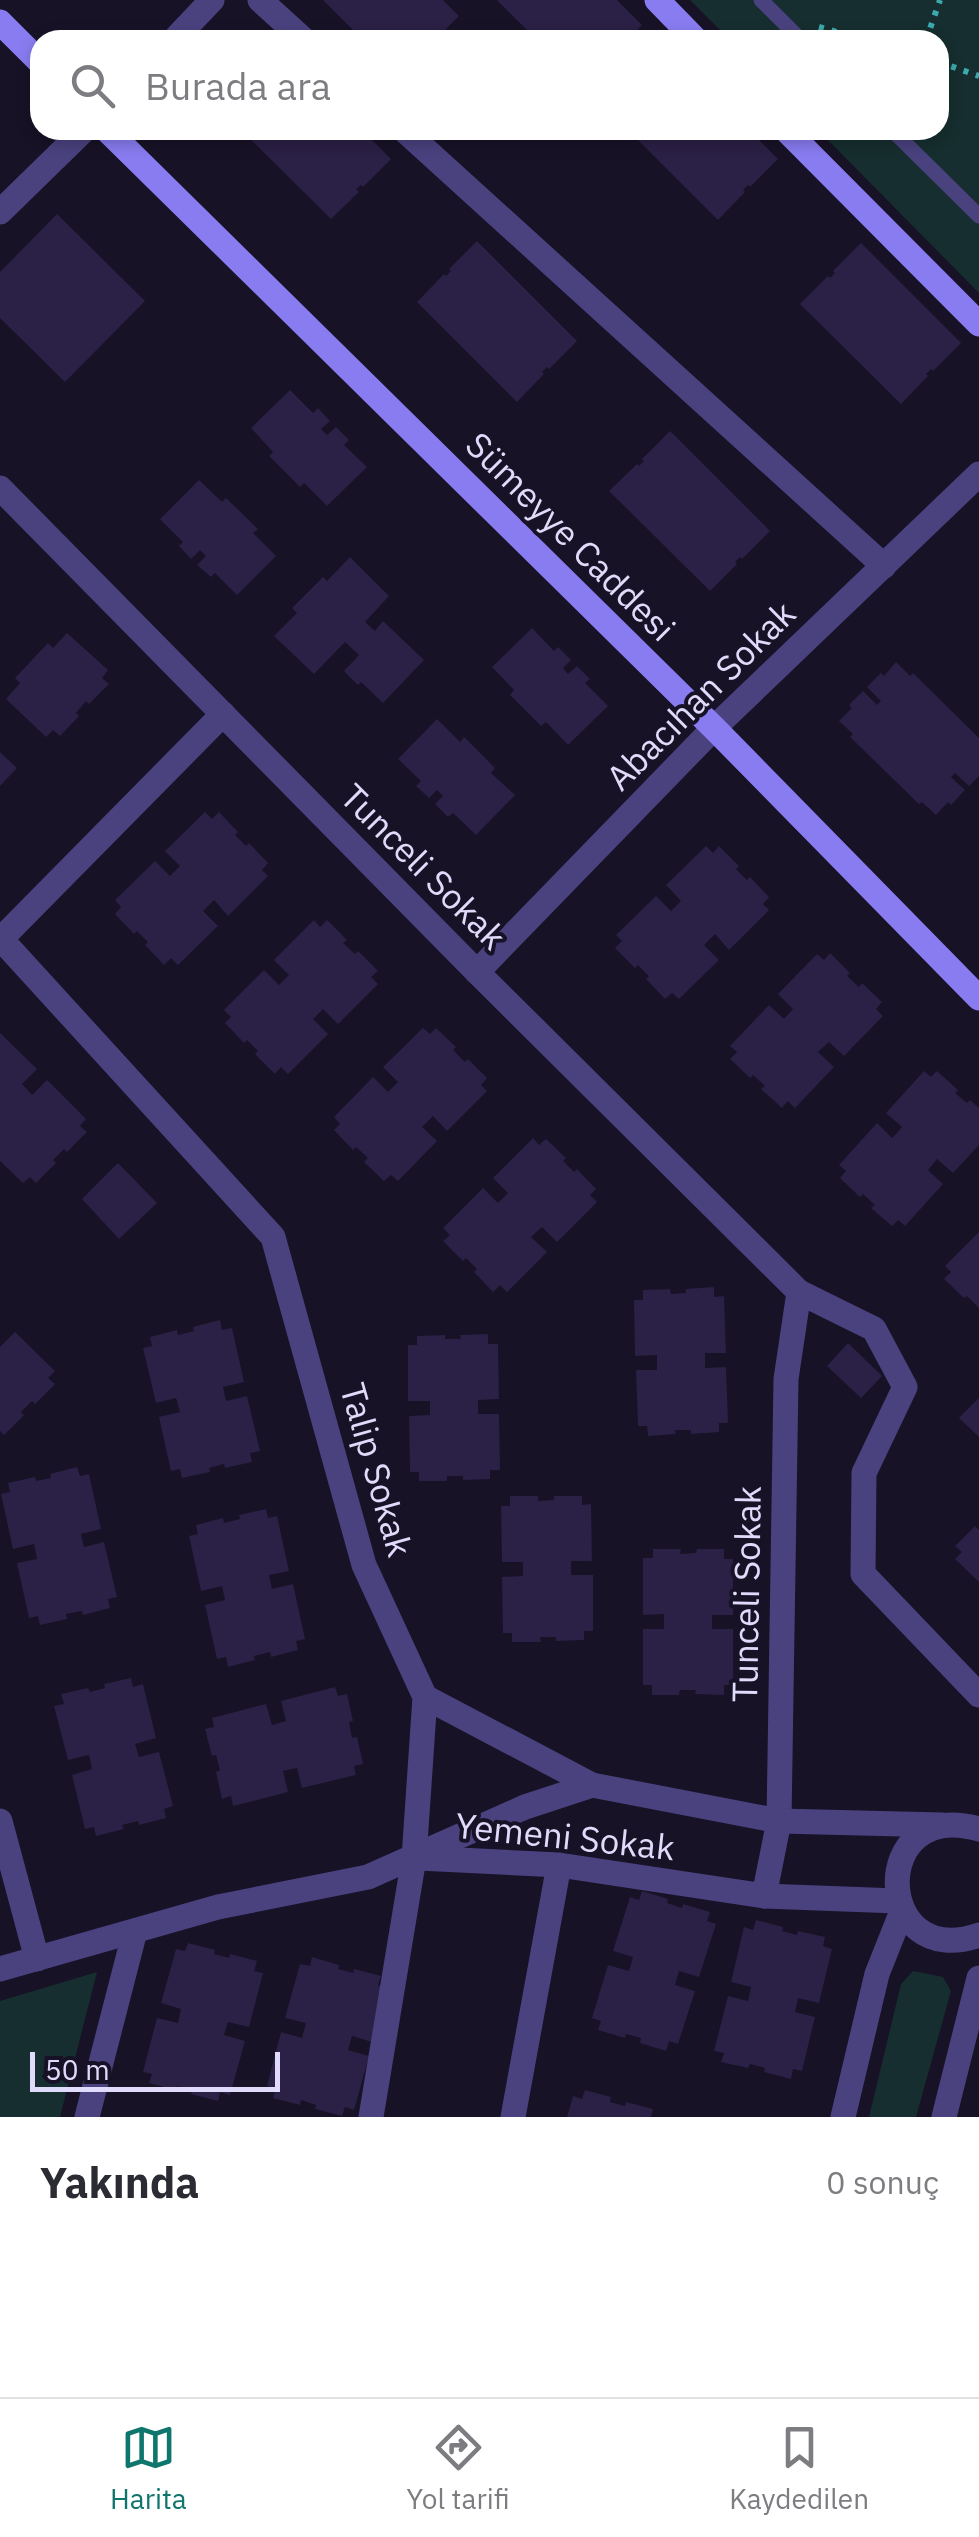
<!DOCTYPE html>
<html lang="tr">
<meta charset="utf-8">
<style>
body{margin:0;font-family:"IBM Plex Sans",sans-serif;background:#f2f2f3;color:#2b2b33}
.scale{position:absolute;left:30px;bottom:25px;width:250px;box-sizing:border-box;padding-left:10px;border:5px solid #e1dbfb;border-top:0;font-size:28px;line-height:35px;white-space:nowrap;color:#e1dbfb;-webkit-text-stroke:8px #171226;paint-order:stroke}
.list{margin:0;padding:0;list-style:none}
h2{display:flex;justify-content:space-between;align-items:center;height:130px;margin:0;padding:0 40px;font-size:42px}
h2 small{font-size:32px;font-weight:400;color:#7c7c81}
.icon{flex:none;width:55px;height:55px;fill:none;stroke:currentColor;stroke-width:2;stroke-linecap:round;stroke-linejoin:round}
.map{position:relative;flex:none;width:979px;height:2117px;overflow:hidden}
.search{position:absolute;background:#fff;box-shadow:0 5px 15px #0003;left:30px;right:30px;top:30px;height:110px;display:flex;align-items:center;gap:25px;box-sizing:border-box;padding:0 35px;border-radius:30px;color:#7c7c81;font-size:38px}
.sheet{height:280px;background:#fff}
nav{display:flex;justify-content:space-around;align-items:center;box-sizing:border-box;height:140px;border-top:2px solid #e1e1e2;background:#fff;font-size:28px;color:#7c7c81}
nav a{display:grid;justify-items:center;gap:5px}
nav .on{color:#0f766e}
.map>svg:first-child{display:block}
.green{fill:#162e2f}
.building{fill:#2b2045}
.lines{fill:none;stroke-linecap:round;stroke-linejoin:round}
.path{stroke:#3daaad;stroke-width:6;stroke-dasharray:5 8;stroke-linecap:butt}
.lane{stroke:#4a427f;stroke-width:15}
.street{stroke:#4a427f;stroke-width:25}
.secondary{stroke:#897cf1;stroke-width:25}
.labels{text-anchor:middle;stroke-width:8;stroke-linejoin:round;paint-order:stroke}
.street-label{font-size:35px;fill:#e1dbfb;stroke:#171226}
</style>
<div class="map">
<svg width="979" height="2117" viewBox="0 0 979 2117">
<rect width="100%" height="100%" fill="#171226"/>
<g class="green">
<polygon points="690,0 979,0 979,293 818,130 939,130 939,40 730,40"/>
<polygon points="913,1971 943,1977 951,1991 916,2117 869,2117 901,1984"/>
<polygon points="97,1972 60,2117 0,2117 0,2001"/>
</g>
<g class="building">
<polygon points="323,0 443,0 459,16 435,40 363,40"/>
<polygon points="497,0 617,0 642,25 627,40 537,40"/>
<polygon points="241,130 362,130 391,159 363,187 361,185 356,189 359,192 331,219"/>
<polygon points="628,130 749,130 778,159 750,187 748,185 743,190 745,192 718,220"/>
<polygon points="57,214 145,301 65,382 0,318 0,272"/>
<polygon points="477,241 577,341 549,369 547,367 542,372 544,374 517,402 417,302 444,274 446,276 451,271 449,269"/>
<polygon points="861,243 961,343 933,371 931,369 926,374 928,376 901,404 800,304 828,276 830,278 835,273 833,271"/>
<polygon points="290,390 313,413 318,408 330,421 321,429 327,435 336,427 349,440 344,445 367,467 327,506 304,483 300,487 269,456 273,452 251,428"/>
<polygon points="670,431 770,531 742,559 740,557 735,562 737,564 710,591 609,491 637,464 639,466 644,461 642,459"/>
<polygon points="199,480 222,502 226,498 258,529 253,533 276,556 237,595 215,573 211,577 197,565 206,556 200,550 191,559 179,546 183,542 160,519"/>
<polygon points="350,557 389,596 365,622 375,631 383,621 424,660 383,703 361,682 358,685 344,671 359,655 345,642 314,674 274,636 297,613 292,608 323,577 327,581"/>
<polygon points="532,628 554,651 558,647 571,660 563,668 568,674 577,666 590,679 585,683 608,706 568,745 546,722 541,726 510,695 514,690 492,667"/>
<polygon points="67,633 108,670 102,678 109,684 89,704 86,701 76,713 79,716 60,736 53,730 46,737 6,699 20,683 15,678 48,643 53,648"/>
<polygon points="896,662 910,676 913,673 979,738 979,776 969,786 955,773 951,777 965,790 951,805 948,802 936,815 922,802 919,804 850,737 853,734 839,721 852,708 849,705 863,691 877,705 881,701 867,687 881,673 884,676"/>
<polygon points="437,719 460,742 464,737 495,768 491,773 515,795 476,835 453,813 448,817 435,804 443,796 437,790 429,798 416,786 421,781 398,759"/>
<polygon points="0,752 17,768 0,786"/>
<polygon points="205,812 212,819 219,812 238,832 235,835 246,846 249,843 268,863 262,870 268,876 228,916 214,900 203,911 218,926 178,965 171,958 164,965 145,945 148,942 137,931 134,934 115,914 121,907 115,900 155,861 170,876 180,866 165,851"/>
<polygon points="706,846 713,853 719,846 739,866 736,869 747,880 750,877 769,897 763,904 769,910 729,950 715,934 704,945 719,960 679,999 672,993 665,999 646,979 649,976 638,965 635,968 615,948 622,941 616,935 656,896 671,911 681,901 666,885"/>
<polygon points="314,920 320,927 327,920 347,940 343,943 355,954 358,951 378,971 371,977 378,984 338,1024 323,1009 313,1019 328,1034 288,1074 281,1067 275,1074 255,1054 258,1051 247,1040 244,1043 225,1023 231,1017 224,1010 264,970 279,985 289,975 274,960"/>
<polygon points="830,953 850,973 847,976 859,987 862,983 882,1002 876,1009 883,1016 844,1056 829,1042 818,1052 834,1067 795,1108 788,1101 782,1108 761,1089 765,1086 753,1075 750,1078 730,1059 737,1052 730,1046 769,1005 784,1019 793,1009 778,994 817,954 824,960"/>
<polygon points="423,1028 430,1034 436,1028 456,1047 453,1050 465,1062 468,1059 487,1078 481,1085 487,1091 447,1131 433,1116 422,1127 437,1141 398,1181 391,1175 384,1181 364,1162 368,1158 356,1147 353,1150 334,1130 340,1124 334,1117 373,1077 388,1092 398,1082 383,1067"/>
<polygon points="0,1033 37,1069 22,1084 32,1095 47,1080 86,1119 80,1126 87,1132 67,1152 64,1149 53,1160 56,1163 36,1183 30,1177 23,1183 0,1161"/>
<polygon points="924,1071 931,1077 937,1071 958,1090 955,1093 967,1103 970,1100 979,1108 979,1145 953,1173 937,1159 928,1170 943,1184 905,1226 898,1220 892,1226 871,1208 875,1205 863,1194 860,1197 840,1178 846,1171 839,1165 877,1123 892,1138 897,1133 902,1127 886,1113"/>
<polygon points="533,1138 539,1145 546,1139 566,1158 563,1161 574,1172 577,1169 596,1189 590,1195 597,1202 557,1242 542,1227 531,1237 547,1252 507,1292 500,1285 493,1292 474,1272 477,1269 466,1258 463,1261 443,1241 450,1235 443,1228 483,1188 498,1203 508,1193 493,1178"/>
<polygon points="118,1163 157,1203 119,1239 82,1199"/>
<polygon points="979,1232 979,1308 967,1296 964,1298 944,1279 951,1272 945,1266"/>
<polygon points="714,1287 714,1297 724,1296 726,1353 705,1353 705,1368 726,1367 728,1423 719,1423 719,1432 691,1434 691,1430 675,1430 676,1434 648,1436 647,1426 638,1426 636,1370 657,1370 657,1355 635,1356 634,1300 643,1300 643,1290 670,1289 671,1294 686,1293 686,1289"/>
<polygon points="220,1320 222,1330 232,1328 244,1382 223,1387 226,1401 247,1396 260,1451 250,1453 252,1462 225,1468 224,1464 209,1468 210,1472 182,1478 180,1469 171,1471 159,1417 180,1412 176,1398 156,1403 143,1348 152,1346 150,1337 177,1330 178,1335 194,1331 193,1327"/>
<polygon points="15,1332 55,1371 48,1378 55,1384 35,1404 32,1401 21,1412 24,1415 4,1435 0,1431 0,1347"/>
<polygon points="488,1334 488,1344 498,1344 499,1399 478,1400 478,1414 499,1414 500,1470 490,1470 490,1479 463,1480 463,1476 447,1476 447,1481 419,1481 419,1472 410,1472 409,1416 430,1415 430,1401 408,1401 408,1345 417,1345 417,1336 445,1335 445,1339 461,1339 460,1335"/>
<polygon points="848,1343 882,1376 861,1398 827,1366"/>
<polygon points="979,1398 979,1437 959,1418"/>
<polygon points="77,1467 80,1476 89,1474 101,1529 81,1534 84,1547 104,1542 117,1597 108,1599 110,1608 83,1615 82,1611 66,1614 67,1619 40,1625 38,1616 29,1618 17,1563 37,1559 34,1544 13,1549 1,1494 10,1492 8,1483 35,1477 36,1481 51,1478 50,1474"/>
<polygon points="510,1496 538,1496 538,1501 554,1500 554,1496 582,1496 582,1505 591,1504 592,1561 571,1561 571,1575 593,1575 593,1631 584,1631 584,1640 556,1641 556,1637 540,1637 541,1642 512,1642 512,1633 503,1633 502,1577 523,1576 523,1562 502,1562 501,1506 510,1506"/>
<polygon points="266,1509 268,1518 277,1516 289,1571 269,1575 272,1589 293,1584 305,1639 296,1641 298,1650 271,1657 270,1652 254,1656 255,1660 228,1667 226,1657 217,1659 205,1605 225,1600 222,1586 201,1591 189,1536 198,1534 196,1525 223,1518 224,1523 240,1519 239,1515"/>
<polygon points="975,1526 979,1530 979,1582 955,1559 962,1552 955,1546"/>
<polygon points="653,1549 681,1549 680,1554 696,1553 697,1549 724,1549 724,1559 733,1559 733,1615 712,1615 712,1629 733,1629 733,1685 724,1685 724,1695 695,1694 696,1690 680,1690 679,1695 652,1695 652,1685 643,1685 643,1629 664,1629 664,1614 643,1615 643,1558 653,1558"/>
<polygon points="131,1678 133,1687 143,1684 156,1738 135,1744 139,1757 159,1752 173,1806 164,1809 166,1818 139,1825 138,1821 122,1825 124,1829 96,1836 94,1827 85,1829 72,1775 92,1769 89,1755 68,1760 54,1706 64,1704 61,1694 88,1688 90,1692 105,1688 104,1684"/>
<polygon points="335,1687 338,1696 347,1694 353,1721 349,1722 352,1738 357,1737 363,1764 354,1766 356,1775 302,1788 297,1768 283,1771 288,1792 233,1806 231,1796 222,1799 216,1772 220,1770 216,1755 212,1756 205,1729 214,1727 212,1718 266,1704 272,1725 286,1721 281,1701"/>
<polygon points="642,1891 668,1899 667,1903 682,1908 683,1904 710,1912 707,1921 716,1924 699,1977 679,1971 675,1985 695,1991 678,2044 669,2041 666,2051 640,2043 641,2038 626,2034 625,2038 598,2030 601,2021 592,2018 608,1965 629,1971 633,1957 613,1951 630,1897 639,1900"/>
<polygon points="756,1920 783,1927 782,1931 797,1935 798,1931 825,1937 823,1946 832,1949 819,2003 798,1998 795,2012 815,2017 802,2071 793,2069 791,2079 764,2072 765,2068 750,2064 748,2068 721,2062 724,2053 714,2051 728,1996 748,2001 751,1987 731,1982 744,1927 753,1930"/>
<polygon points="188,1943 215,1950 214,1954 229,1958 230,1954 257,1961 254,1971 263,1973 249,2027 228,2022 224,2035 245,2041 230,2095 220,2092 218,2101 191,2094 193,2090 177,2086 176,2090 149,2083 152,2074 143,2072 157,2018 178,2023 181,2009 161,2003 176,1949 185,1951"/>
<polygon points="312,1957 339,1965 338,1969 353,1973 354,1969 381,1976 378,1985 387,1988 372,2042 352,2036 348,2050 369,2056 354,2110 345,2107 342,2116 315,2109 316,2105 301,2100 300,2105 273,2098 276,2089 267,2086 281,2032 302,2038 306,2023 285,2018 300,1964 310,1966"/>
<polygon points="585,2090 611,2097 610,2102 625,2106 626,2102 653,2109 651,2117 567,2117 573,2096 582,2099"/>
</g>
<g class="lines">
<g class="path">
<polyline points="819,27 866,40"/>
<polyline points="926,40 940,0"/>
<polyline points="939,62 979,76"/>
</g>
<g class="lane">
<polyline points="761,0 801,40"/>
<polyline points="892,130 979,216"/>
</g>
<g class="street">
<polyline points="260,0 304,40"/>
<polyline points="174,40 212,0"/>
<polyline points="404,130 884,566"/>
<polyline points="0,212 84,130"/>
<polyline points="0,488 477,972 799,1292 786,1379 779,1821 764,1896"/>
<polyline points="0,938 273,1237 364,1565 425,1697 414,1858 371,2117"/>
<polyline points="0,940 223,714"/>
<polyline points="477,972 714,728 979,474"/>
<polyline points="799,1292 874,1329 905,1387 864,1473 863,1574 979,1695"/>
<polyline points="425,1697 592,1785 779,1821 942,1825"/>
<polyline points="0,1821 37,1959"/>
<path d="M979,1829C867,1797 873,1972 979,1935"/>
<polyline points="419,1858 559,1865 764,1896 898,1901"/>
<polyline points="0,1969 218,1907 368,1877 525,1807 592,1785"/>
<polyline points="87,2117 135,1931"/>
<polyline points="513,2117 559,1865"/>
<polyline points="843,2117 877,1974 902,1911"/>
<polyline points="944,2117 979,1978"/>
</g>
<g class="secondary">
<polyline points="657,0 696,40"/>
<polyline points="0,22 40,62"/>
<polyline points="107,130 714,728 979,998"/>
<polyline points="786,130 979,324"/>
</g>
</g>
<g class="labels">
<g class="street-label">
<text transform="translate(570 537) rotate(45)" y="12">Sümeyye Caddesi</text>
<text transform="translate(701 696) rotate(-45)" y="12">Abacıhan Sokak</text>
<text transform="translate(423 867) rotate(45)" y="12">Tunceli Sokak</text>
<text transform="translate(376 1470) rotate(74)" y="12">Talip Sokak</text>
<text transform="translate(747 1594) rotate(-89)" y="12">Tunceli Sokak</text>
<text transform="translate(565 1837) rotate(6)" y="12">Yemeni Sokak</text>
</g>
</g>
</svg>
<div class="scale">50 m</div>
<div class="search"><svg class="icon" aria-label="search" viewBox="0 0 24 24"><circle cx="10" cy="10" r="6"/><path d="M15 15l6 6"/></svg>Burada ara</div>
</div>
<section class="sheet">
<h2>Yakında<small>0 sonuç</small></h2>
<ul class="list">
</ul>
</section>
<nav>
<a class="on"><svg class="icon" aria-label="map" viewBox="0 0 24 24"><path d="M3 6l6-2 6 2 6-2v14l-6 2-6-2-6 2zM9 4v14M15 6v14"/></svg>Harita</a>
<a><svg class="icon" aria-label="directions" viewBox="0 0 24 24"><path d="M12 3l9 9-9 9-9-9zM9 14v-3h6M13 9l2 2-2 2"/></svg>Yol tarifi</a>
<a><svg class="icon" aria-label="saved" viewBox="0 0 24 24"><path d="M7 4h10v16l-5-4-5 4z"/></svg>Kaydedilen</a>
</nav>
